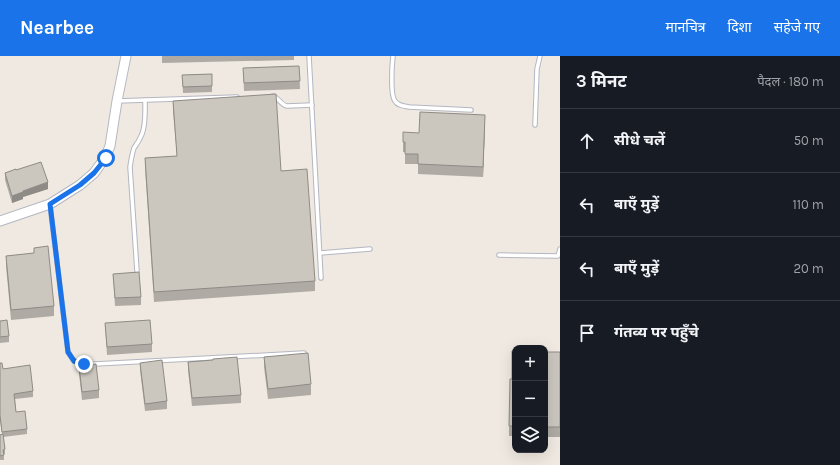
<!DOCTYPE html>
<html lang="hi">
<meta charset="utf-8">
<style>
body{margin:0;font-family:Karla,"Noto Sans Devanagari",sans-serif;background:#20242c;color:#f1f3f6}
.controls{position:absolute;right:12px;bottom:12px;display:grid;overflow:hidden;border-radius:8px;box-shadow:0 4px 16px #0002}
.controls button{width:36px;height:36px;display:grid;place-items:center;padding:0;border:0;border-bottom:1px solid #363941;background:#171b24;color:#f1f3f6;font:20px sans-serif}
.stop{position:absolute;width:12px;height:12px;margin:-9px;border:3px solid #1a73e8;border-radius:50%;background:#fff}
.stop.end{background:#1a73e8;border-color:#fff;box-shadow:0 1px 4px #0008}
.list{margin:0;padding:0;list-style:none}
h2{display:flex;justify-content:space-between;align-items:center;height:52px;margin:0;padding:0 16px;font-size:17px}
h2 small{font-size:13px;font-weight:400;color:#9ea1a6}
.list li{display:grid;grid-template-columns:26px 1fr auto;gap:12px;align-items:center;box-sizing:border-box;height:64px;padding:0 16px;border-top:1px solid #363941}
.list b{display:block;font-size:15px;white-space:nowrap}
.list em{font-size:13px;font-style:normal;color:#9ea1a6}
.icon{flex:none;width:22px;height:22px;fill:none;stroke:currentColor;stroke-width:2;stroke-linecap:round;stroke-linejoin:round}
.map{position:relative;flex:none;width:560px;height:409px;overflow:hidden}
header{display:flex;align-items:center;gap:24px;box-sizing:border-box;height:56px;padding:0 20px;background:#1a73e8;color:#fff}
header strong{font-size:19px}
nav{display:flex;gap:22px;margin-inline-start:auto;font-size:14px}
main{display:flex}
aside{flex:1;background:#171b24}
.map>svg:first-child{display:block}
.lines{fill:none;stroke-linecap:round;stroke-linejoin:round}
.service-casing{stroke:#b4b7c1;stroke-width:5.5}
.tertiary-casing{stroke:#b4b7c1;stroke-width:11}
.service{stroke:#fff;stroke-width:3.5}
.tertiary{stroke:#fff;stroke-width:9}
.wall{fill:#afaba4}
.shaded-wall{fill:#8e8b86}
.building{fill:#cbc7bf;stroke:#8e8b86}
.route{stroke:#1a73e8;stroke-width:5}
</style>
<header>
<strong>Nearbee</strong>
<nav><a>मानचित्र</a><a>दिशा</a><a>सहेजे गए</a></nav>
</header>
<main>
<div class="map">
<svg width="560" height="409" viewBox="0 0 560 409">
<rect width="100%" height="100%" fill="#efe9e1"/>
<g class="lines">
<defs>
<g id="service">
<polyline points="309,0 321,222"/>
<path d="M393,0C392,9 390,39 395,45C398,50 404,50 409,51L471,54"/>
<path d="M273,40C279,42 281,49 287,50L312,49"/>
<polyline points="117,45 237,41"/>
<polyline points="535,69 537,13 540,0"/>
<polyline points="50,149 68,296 74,305 84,308 95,308 304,297"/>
<polyline points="320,197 370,193"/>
<polyline points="499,199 558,200 560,193"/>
<path d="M137,215L130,111C131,104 132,98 134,92C137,88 140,83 142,78C146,68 145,55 145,44"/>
</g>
<polyline id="tertiary" points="0,165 50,148 80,129 94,117 105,102 110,90 117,45 126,0"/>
</defs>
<use href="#service" class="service-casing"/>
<use href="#tertiary" class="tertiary-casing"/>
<use href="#service" class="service"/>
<use href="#tertiary" class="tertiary"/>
</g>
<g class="wall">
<polygon points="162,0 294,0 294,4 162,7"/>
<polygon points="299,10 300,33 244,35 243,12"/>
<polygon points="212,18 212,36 183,37 182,19"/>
<polygon points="173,45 281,115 315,225 315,235 154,246 145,112 145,102 177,100 173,55"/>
<polygon points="485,69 483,121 418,118 418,108 405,108 405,96 403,96 403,86 419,77"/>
<polygon points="16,114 48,133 23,141 23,143 12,147 5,124 5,117"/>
<polygon points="34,192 54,250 54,260 11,264 6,210 6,200 34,197"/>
<polygon points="113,218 141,241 141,249 115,250"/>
<polygon points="0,265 9,280 9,286 0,287"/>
<polygon points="105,267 152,288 152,296 107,299"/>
<polygon points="515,295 515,380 509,380 509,370 512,323"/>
<rect x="545" y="296" width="15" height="85"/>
<polygon points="264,301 311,328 311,339 268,343 264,311"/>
<polygon points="188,306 241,339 241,347 192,350 188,314"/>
<polygon points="0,307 3,313 33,335 33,341 15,343 16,356 27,373 27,378 3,381 5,393 5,398 4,398 4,404 0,404 0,379 2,378 0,365"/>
<polygon points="140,307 167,345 167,353 145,355 140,314"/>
<polygon points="79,310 99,334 99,342 82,344 79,318"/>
</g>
<g class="shaded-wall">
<polygon points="485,59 485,69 483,121 483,111"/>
<polygon points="48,126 48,133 23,141 23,143 12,147 12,140 23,135"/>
</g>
<g class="building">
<polygon points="299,10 300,25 244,27 243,12"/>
<polygon points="212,18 212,30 183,31 182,19"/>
<polygon points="276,38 281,115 307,113 315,225 154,236 145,102 177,100 173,45"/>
<polygon points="420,56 485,59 483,111 418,108 418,98 405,98 405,86 403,86 403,76 419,77"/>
<polygon points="41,106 48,126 23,135 23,136 12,140 5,117 16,113 16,114"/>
<polygon points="48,190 54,250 11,254 6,200 34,197 34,192"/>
<polygon points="139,216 141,241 115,242 113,218"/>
<polygon points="7,264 9,280 0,281 0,265"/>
<polygon points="150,264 152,288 107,291 105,267"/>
<polygon points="512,295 515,295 515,370 509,370 510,323 512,323"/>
<rect x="545" y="296" width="15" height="75"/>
<polygon points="308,297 311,328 268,333 264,301"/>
<polygon points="237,301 241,339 192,342 188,306 213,304 213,303"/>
<polygon points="162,304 167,345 145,348 140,307"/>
<polygon points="0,307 2,307 3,313 30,309 33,335 14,338 16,356 25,355 27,373 2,376 0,359"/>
<polygon points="96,308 99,334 82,336 79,310"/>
<polygon points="3,378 5,393 3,394 4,399 0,400 0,379"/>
</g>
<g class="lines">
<polyline class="route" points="84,308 74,305 68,296 50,148 80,129 94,117 106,102"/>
</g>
</svg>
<div class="controls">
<button>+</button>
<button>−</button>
<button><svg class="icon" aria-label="layers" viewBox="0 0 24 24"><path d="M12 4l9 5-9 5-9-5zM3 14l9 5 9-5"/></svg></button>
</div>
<div class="stop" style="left:106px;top:102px"></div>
<div class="stop end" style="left:84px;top:308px"></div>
</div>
<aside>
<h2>3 मिनट<small>पैदल · 180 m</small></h2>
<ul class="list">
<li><svg class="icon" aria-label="ahead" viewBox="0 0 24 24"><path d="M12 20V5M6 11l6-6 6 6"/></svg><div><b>सीधे चलें</b></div><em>50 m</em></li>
<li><svg class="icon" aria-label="left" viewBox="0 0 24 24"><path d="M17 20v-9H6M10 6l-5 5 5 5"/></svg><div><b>बाएँ मुड़ें</b></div><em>110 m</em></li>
<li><svg class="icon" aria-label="left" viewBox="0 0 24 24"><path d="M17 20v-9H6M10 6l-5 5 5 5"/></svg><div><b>बाएँ मुड़ें</b></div><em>20 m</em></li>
<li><svg class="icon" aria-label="arrive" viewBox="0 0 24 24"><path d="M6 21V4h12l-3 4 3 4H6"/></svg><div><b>गंतव्य पर पहुँचे</b></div></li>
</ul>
</aside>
</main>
